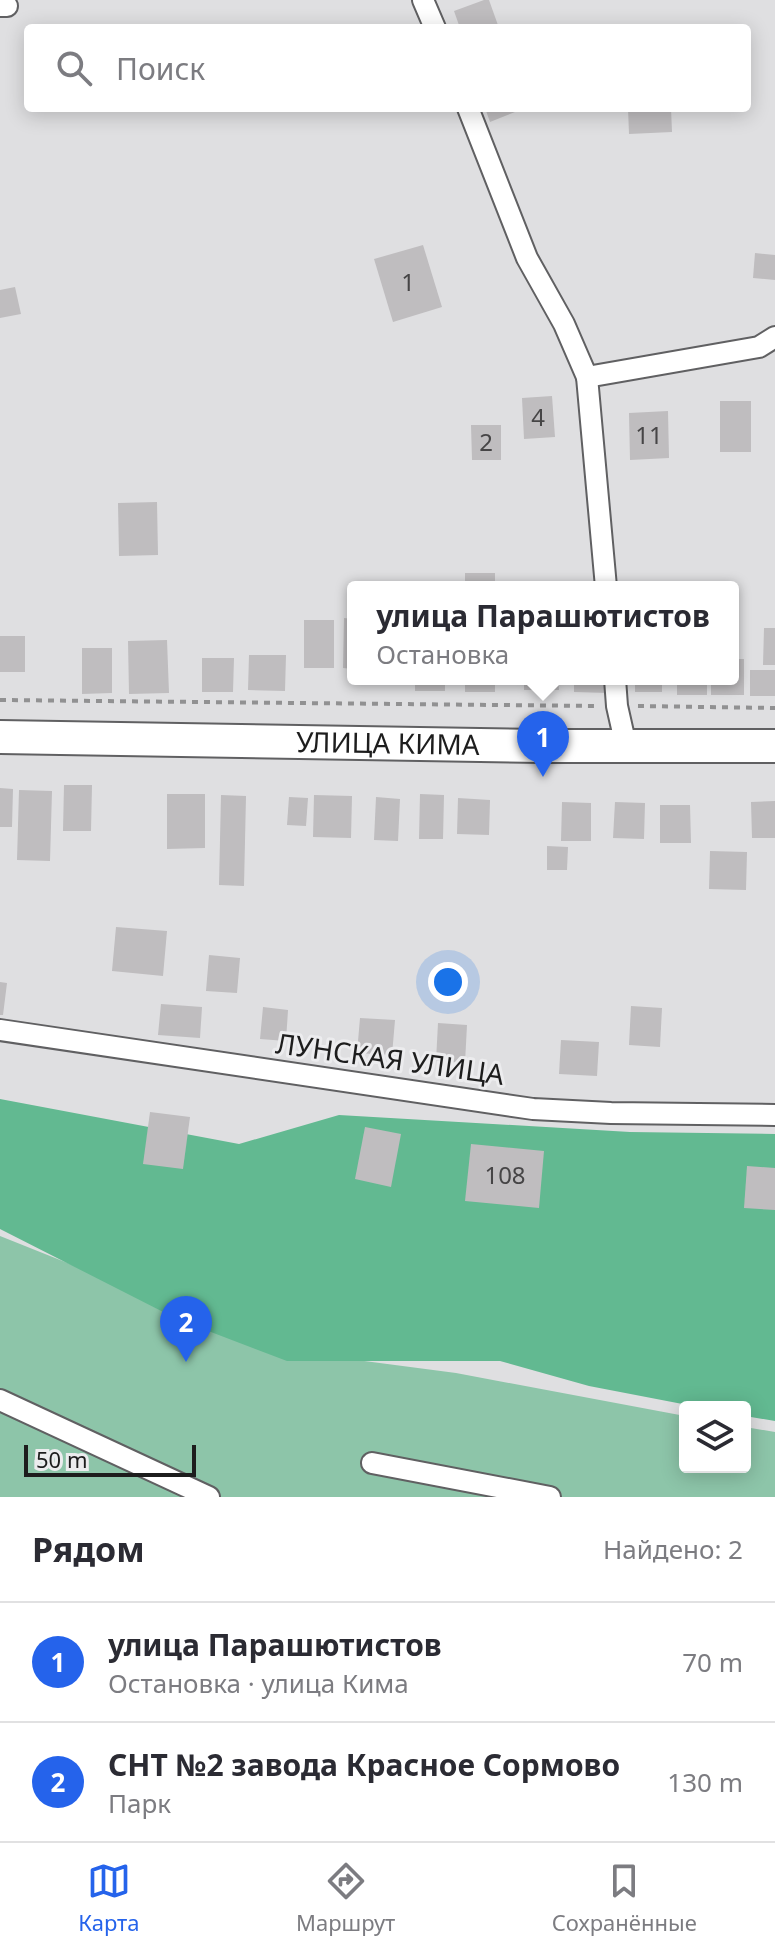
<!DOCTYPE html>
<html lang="ru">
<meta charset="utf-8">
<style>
body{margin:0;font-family:"Noto Sans",sans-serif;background:#f2f2f3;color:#2b2b33}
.controls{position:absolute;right:24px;bottom:24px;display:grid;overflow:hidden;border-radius:8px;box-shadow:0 4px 20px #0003}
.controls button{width:72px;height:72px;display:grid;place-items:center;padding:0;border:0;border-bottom:2px solid #e1e1e2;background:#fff;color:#2b2b33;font:40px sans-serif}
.scale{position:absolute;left:24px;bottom:20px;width:172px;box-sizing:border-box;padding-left:8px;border:4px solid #1d1d1d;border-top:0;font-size:22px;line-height:28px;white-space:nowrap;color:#1d1d1d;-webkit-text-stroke:6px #ececee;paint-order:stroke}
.you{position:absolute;left:448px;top:982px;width:28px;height:28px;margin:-20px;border:6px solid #fff;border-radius:50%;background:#1a73e8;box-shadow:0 0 0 12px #1a73e833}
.badge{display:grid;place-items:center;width:52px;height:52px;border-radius:50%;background:#2563eb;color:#fff;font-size:26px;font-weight:700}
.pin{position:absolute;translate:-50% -66px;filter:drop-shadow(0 2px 4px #0008)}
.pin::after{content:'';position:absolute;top:42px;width:28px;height:24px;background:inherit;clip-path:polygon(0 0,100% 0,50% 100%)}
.popup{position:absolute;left:347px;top:581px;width:392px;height:104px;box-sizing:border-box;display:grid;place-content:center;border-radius:8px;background:#fff;filter:drop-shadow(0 2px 6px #0005);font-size:26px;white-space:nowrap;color:#7c7c81}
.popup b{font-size:30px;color:#2b2b33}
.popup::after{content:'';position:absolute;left:50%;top:100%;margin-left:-16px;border:16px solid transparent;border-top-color:#fff}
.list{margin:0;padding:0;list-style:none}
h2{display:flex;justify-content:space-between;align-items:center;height:104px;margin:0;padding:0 32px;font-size:34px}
h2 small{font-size:26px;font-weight:400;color:#7c7c81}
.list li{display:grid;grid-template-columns:52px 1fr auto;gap:24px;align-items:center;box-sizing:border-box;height:120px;padding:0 32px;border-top:2px solid #e1e1e2}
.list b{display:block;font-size:30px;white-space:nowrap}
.list p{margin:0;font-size:26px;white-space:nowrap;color:#7c7c81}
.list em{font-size:26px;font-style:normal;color:#7c7c81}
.icon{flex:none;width:44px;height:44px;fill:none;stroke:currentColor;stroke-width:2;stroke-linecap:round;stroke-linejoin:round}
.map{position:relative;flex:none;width:775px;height:1497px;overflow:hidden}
.search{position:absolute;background:#fff;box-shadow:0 4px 20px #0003;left:24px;right:24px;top:24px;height:88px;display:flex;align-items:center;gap:20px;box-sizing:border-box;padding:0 28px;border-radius:8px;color:#7c7c81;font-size:30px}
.sheet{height:344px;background:#fff}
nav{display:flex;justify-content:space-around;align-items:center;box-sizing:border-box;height:112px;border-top:2px solid #e1e1e2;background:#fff;font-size:22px;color:#7c7c81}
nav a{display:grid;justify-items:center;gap:4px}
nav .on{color:#2563eb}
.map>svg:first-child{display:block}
.green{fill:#8dc5a9}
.forest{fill:#62b991}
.building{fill:#bfbdbf}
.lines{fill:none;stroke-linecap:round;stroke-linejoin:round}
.minor-casing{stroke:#606062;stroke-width:24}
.primary-casing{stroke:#606062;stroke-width:36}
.path{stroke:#919192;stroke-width:4;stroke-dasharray:6 6;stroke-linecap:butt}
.minor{stroke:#fff;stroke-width:20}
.primary{stroke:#fff;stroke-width:32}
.labels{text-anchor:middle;stroke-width:6;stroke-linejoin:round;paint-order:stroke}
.number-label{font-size:24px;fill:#464546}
.street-label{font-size:28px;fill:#1d1d1d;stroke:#ececee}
</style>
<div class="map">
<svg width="775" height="1497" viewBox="0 0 775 1497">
<rect width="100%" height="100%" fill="#dfdfe1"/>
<polygon class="green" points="0,1236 288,1351 456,1373 685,1416 685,1467 745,1467 745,1427 775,1432 775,1497 0,1497"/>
<polygon class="forest" points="0,1099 239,1144 339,1115 630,1132 775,1134 775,1421 745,1416 745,1407 698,1407 589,1386 500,1361 287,1361 177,1319 0,1229"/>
<g class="building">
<polygon points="484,0 489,0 499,28 460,28 454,11"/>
<polygon points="485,108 525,108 490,122"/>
<polygon points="628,108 671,108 672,132 629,134"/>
<polygon points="423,245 442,307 393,322 374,259"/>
<polygon points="755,253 775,255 775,280 753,278"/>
<polygon points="15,287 21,314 0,318 0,290"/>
<polygon points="552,396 555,437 524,439 522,398"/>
<rect x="720" y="401" width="31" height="51"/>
<polygon points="668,411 669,458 630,460 629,413"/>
<polygon points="471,425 501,425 501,460 472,460"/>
<polygon points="157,502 158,555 119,556 118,503"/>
<rect x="465" y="573" width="30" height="14"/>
<polygon points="344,618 353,619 353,669 343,668"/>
<rect x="304" y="620" width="30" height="48"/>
<polygon points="764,628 775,628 775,665 763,665"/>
<rect x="0" y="636" width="25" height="36"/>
<polygon points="167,640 169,693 129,694 128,641"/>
<polygon points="82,648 112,648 112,693 82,694"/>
<polygon points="249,655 286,655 285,691 248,690"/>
<polygon points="202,658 234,658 233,692 202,692"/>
<polygon points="733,659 744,659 744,695 711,695 711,679 733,679"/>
<rect x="750" y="670" width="25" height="26"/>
<rect x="415" y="679" width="30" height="12"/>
<rect x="465" y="679" width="30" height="13"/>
<polygon points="524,679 558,679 559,690 524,690"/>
<polygon points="574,679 608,679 608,693 574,692"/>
<rect x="635" y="679" width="27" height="13"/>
<rect x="677" y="679" width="30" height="16"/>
<polygon points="64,785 92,785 91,831 63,831"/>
<polygon points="0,788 13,789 12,827 0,827"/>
<polygon points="19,790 52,791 50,861 17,860"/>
<polygon points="167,794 205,794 205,848 167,849"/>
<polygon points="420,794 444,795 443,839 419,839"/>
<polygon points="221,795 246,796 244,886 219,885"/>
<polygon points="314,795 352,796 351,838 313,837"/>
<polygon points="289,797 308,798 306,826 287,825"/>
<polygon points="376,797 400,799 398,841 374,840"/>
<polygon points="458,798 490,800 489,835 457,834"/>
<polygon points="775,801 775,838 752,838 751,802"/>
<polygon points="562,802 591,803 591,841 561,841"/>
<polygon points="615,802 645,803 644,839 613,838"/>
<polygon points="660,805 690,805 691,843 660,843"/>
<polygon points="547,846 568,847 567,870 547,870"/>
<polygon points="710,851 747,852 746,890 709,889"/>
<polygon points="116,927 167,931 163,976 112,971"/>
<polygon points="209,955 240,958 237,993 206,991"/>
<polygon points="0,982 7,983 3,1015 0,1015"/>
<polygon points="161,1004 202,1007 200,1038 158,1035"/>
<polygon points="631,1006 662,1008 660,1047 629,1045"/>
<polygon points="263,1007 288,1010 286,1041 260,1039"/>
<polygon points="360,1018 395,1020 392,1055 357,1053"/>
<polygon points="438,1023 467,1025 465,1063 436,1061"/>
<polygon points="561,1040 599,1042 597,1076 559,1074"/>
<polygon points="150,1112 190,1117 183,1169 143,1164"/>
<polygon points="365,1127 401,1134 391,1187 355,1179"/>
<polygon points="471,1144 544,1151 539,1208 465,1201"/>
<polygon points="747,1166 775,1168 775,1210 744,1208"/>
</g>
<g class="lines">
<defs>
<g id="minor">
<polyline points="423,0 435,28"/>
<polyline points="0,6 7,6"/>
<polyline points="468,108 527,258 564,324 587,377"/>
<polyline points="606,587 587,377 759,347 775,337"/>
<polyline points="615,679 617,706 626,746"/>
<polyline points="0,1030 533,1109 611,1113 775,1115"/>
<polyline points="0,1400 209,1497"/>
<polyline points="372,1463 550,1497"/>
</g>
<g id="primary">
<path id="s1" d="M0,737L540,746H775"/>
</g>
</defs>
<use href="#minor" class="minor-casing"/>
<use href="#primary" class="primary-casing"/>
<g class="path">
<polyline points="0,700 598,706"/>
<polyline points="638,706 775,708"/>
</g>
<use href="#minor" class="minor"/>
<use href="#primary" class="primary"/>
</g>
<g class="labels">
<g class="number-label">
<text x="408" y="291">1</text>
<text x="538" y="426">4</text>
<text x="649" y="444">11</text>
<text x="486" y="451">2</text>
<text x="505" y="1184">108</text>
</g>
<g class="street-label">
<text dy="10" stroke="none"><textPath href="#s1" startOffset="388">УЛИЦА КИМА</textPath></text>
<text transform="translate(390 1059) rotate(8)" y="10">ЛУНСКАЯ УЛИЦА</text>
</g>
</g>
</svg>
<div class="controls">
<button><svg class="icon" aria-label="layers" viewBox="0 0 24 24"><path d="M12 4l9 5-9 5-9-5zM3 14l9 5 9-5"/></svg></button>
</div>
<div class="scale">50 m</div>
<div class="you"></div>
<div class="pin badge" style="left:543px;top:777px">1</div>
<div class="popup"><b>улица Парашютистов</b>Остановка</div>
<div class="pin badge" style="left:186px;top:1362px">2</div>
<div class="search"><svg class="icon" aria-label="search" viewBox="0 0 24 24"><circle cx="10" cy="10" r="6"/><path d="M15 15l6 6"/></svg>Поиск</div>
</div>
<section class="sheet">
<h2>Рядом<small>Найдено: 2</small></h2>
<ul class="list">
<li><span class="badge">1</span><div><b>улица Парашютистов</b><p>Остановка · улица Кима</p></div><em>70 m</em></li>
<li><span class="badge">2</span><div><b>СНТ №2 завода Красное Сормово</b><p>Парк</p></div><em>130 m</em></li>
</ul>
</section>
<nav>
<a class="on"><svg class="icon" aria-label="map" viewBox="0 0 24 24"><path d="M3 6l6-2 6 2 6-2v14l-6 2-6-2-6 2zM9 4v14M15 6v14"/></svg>Карта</a>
<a><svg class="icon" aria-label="directions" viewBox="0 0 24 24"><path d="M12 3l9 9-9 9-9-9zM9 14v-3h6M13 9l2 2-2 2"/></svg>Маршрут</a>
<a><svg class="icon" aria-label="saved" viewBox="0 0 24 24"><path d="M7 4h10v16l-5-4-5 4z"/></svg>Сохранённые</a>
</nav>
